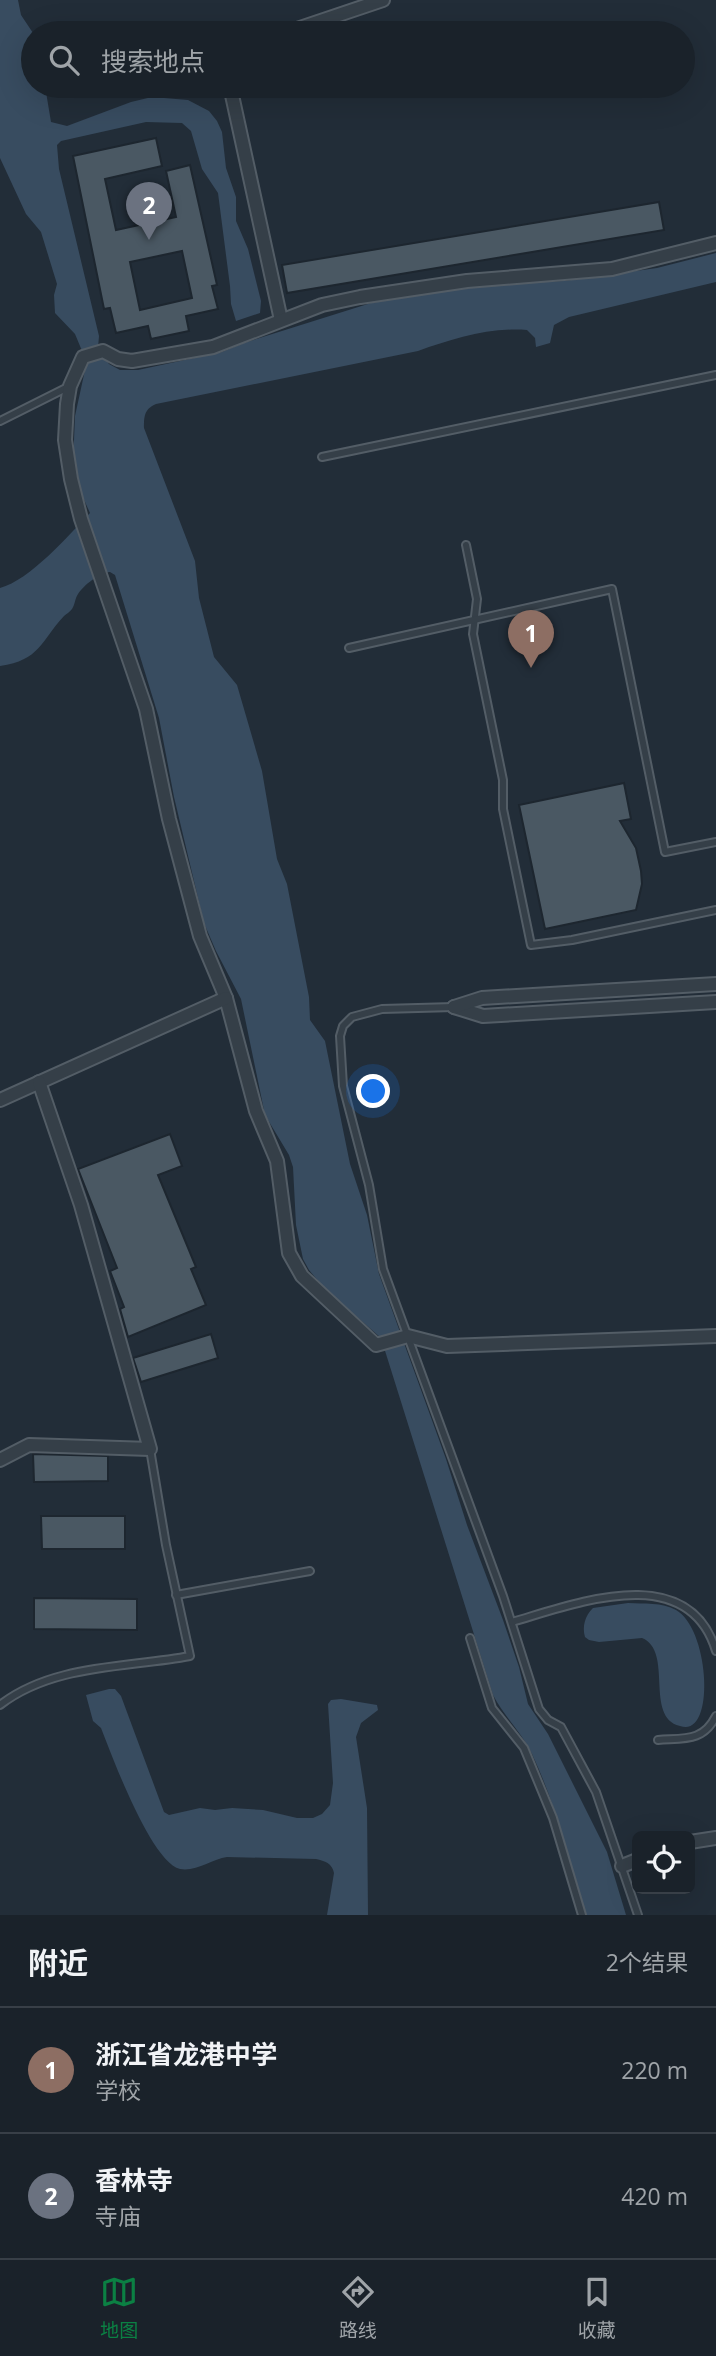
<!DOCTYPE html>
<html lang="zh">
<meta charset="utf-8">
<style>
body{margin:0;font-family:"Open Sans","Noto Sans SC",sans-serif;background:#272f36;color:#f1f3f6}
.controls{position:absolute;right:21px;bottom:21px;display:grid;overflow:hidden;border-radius:10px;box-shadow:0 7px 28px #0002}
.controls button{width:63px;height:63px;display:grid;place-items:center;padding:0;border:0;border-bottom:2px solid #383f47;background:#1a222a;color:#f1f3f6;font:35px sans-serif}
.you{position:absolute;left:374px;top:1092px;width:24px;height:24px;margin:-18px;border:5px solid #fff;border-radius:50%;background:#1a73e8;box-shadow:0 0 0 10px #1a73e833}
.badge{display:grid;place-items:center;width:46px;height:46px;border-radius:50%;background:#0b8043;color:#fff;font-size:23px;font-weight:700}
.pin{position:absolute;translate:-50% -58px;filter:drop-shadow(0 2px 4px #0008)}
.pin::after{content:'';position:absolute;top:37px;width:24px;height:21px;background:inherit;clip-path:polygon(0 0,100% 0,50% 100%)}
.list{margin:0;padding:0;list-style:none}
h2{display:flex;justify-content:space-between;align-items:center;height:91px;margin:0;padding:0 28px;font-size:30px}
h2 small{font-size:23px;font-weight:400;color:#9fa4a8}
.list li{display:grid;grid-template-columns:46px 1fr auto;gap:21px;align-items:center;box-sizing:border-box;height:126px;padding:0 28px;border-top:2px solid #383f47}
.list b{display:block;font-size:26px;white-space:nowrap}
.list p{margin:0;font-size:23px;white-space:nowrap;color:#9fa4a8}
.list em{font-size:23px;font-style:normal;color:#9fa4a8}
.icon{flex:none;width:38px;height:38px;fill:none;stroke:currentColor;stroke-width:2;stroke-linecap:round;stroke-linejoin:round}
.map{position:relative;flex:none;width:716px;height:1915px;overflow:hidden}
.search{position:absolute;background:#1a222a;box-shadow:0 7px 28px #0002;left:21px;right:21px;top:21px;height:77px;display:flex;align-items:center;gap:18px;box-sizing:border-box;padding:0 24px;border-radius:38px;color:#9fa4a8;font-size:26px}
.sheet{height:343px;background:#1a222a}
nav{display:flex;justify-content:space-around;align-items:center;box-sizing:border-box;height:98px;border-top:2px solid #383f47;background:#1a222a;font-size:19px;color:#9fa4a8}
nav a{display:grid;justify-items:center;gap:4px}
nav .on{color:#0b8043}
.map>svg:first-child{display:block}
.water{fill:#384c60}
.building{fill:#4a5863;stroke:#1d262f;stroke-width:2;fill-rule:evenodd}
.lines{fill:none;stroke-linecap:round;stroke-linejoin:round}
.service-casing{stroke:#535d66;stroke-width:10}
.minor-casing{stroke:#535d66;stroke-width:16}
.service{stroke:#353f48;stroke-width:6}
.minor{stroke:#353f48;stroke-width:12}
</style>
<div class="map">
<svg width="716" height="1915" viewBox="0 0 716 1915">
<rect width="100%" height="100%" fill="#222d38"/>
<g class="water">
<path d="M0,0H18L21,15L33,33V86H45L51,122L67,126L131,102L152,97L188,100L209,111L217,121L222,132L226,168L236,197V221L248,249L261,301L260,313L236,321L231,304L230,286L218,193L202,169L191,131L182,123L146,122L61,141L57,145L59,169L99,336L98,348L109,364L120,370H138L222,352L244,343L371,303L430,293L509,283L564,281L657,268L716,253V282L569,317L554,325L550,343L536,347L535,338L527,330C490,327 452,339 418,351L156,404C144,409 144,417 144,428L195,561L199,598L214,657L237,685L262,771L277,859L287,884L309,997L310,1020L325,1041L350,1164L367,1215L379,1274L446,1459L467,1525L503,1620L519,1667L528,1704L548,1734L607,1852L626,1915H585C570,1861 556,1805 532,1754C522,1733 504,1716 493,1695L381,1338L324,1288L309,1270L303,1259L296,1225L293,1167L289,1155L265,1115L241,999L216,951L204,923L174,797L159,718L115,575L110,572C99,573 84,585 78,594C75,598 75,605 72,609C70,612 66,614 64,616C40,642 40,660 0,666V588C30,580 68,536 90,513L76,482L73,464L75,416L85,370V358L75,334L55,313L54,295L57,284L41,232L26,214L0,158Z"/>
<path d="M628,1603C644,1604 662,1602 676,1610C710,1629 716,1739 680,1726C644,1717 674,1651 642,1638L599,1642L589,1640L585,1637C582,1626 585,1616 593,1608Z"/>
<path d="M109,1689H115L121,1696L164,1812L169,1815L200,1808L215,1810L232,1808L263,1810L297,1818H313L322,1814L330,1805L333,1783L328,1704L331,1700L341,1699L377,1705L378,1710L361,1723L356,1737L367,1808L368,1915H327L334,1873C332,1863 325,1861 316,1859L227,1857C212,1859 196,1872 180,1869C151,1862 112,1756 101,1728L93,1721L86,1695Z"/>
</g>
<g class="building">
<path d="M156,138L162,166L105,179L116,230L176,217L166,171L190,165L217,285L212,286L218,309L186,316L189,331L151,339L148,326L116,333L110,308L104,309L73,156ZM182,251L192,298L140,310L130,262Z"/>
<polygon points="659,202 664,230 287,293 282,265"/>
<polygon points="624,783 631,819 620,821 636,848 641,871 642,884 636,910 545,929 519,805"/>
<polygon points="170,1134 182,1166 158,1175 196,1267 191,1269 206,1305 128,1337 120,1309 124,1307 110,1271 117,1268 78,1169"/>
<polygon points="211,1334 218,1358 141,1382 133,1358"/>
<polygon points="33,1454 108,1456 108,1481 34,1482"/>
<polygon points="41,1516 125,1516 125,1549 42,1549"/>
<polygon points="34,1598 137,1599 137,1630 34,1629"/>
</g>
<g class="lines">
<defs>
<g id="service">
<polyline points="0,421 70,386"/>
<polyline points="322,457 716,375"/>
<polyline points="466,545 477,599 473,634 503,780 503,809 531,945 572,940 716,910"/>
<polyline points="349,648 612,589 665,852 716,842"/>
<polyline points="454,1007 382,1009 352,1017 343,1026 340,1036 343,1086 369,1185 383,1269 503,1596 539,1709 548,1720 561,1727 596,1792 638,1915"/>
<polyline points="176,1595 310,1571"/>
<path d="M512,1622C575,1604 688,1559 716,1651"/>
<polyline points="470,1638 492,1708 524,1748 553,1818 582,1915"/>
<path d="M0,1705C53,1664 126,1668 190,1656L166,1545L150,1449"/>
<path d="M658,1740C684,1738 703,1742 716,1716"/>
</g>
<g id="minor">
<polyline points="285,33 383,0"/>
<polyline points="230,86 281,320"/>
<polyline points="716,243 612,269 467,281 360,297 322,305 213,347 132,361 118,359 103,351 83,357 70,386 67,404 65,440 71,479 81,519 146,709 169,819 200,936 226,998 256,1111 277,1161 289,1253 302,1276 376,1345 408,1336 447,1346 716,1336"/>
<polyline points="454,1007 483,1016 716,1002"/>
<polyline points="454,1007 482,998 716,984"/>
<polyline points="0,1100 226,998"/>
<polyline points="0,1460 29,1445 150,1449 81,1205 39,1082"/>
<polyline points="690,1842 716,1838"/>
<polyline points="622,1866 637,1860"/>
</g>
</defs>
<use href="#service" class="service-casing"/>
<use href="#minor" class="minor-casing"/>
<use href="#service" class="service"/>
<use href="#minor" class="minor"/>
</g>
</svg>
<div class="controls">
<button><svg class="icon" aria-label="locate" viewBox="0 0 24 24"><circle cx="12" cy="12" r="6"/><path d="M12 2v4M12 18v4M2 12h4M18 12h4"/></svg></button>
</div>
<div class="you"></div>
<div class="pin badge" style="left:531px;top:668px;background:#8d6e63">1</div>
<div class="pin badge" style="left:149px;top:240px;background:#6b7280">2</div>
<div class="search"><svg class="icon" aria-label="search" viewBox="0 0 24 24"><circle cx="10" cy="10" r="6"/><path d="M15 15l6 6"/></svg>搜索地点</div>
</div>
<section class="sheet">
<h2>附近<small>2个结果</small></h2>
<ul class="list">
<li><span class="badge" style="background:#8d6e63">1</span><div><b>浙江省龙港中学</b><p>学校</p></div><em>220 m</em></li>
<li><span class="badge" style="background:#6b7280">2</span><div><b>香林寺</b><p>寺庙</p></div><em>420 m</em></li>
</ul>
</section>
<nav>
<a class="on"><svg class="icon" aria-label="map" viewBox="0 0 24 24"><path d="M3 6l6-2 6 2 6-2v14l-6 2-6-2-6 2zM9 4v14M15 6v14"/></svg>地图</a>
<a><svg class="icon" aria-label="directions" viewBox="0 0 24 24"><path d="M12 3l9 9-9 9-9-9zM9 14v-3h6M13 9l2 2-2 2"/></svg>路线</a>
<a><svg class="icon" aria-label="saved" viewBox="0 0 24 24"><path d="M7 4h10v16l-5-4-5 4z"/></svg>收藏</a>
</nav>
